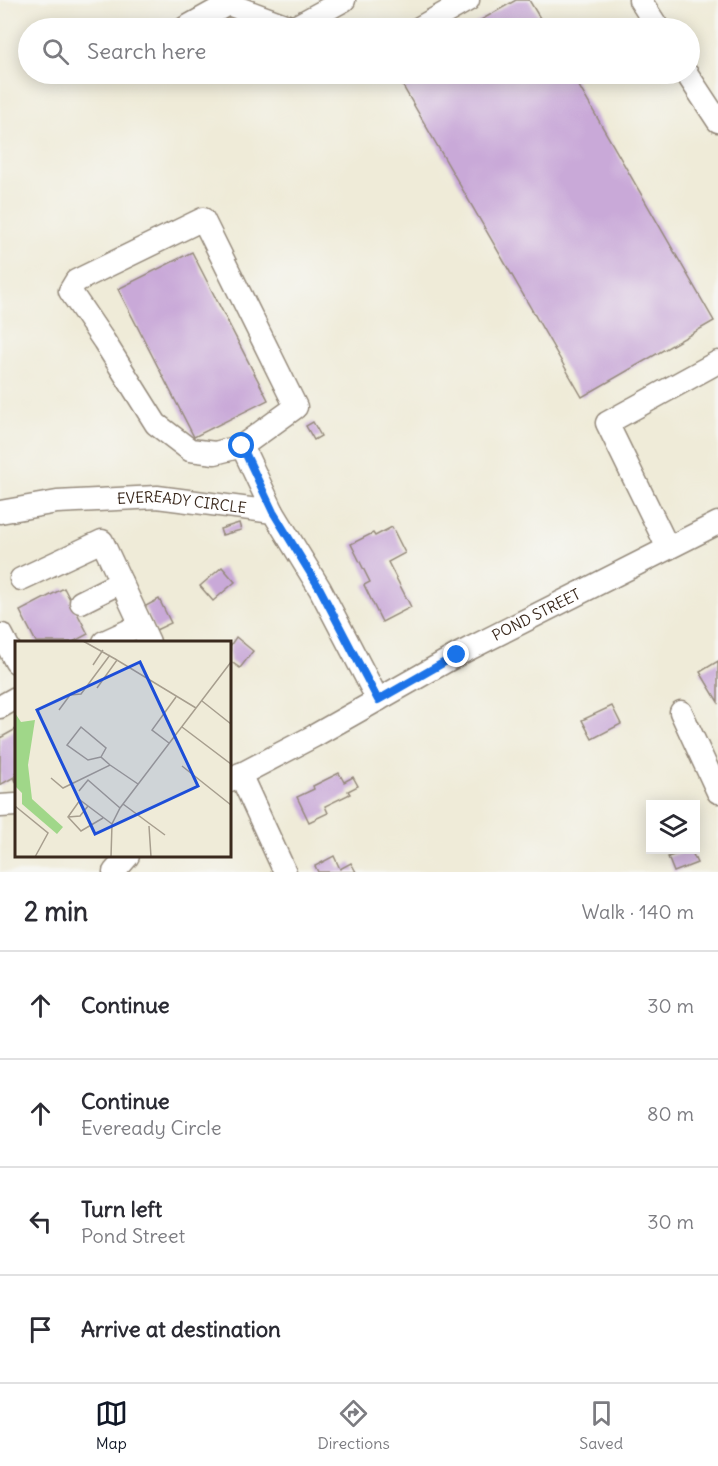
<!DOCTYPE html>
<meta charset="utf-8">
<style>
body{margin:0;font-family:Delius,sans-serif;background:#f2f2f3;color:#2b2b33}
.controls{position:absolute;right:18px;bottom:18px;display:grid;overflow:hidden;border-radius:0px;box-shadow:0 3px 15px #0003}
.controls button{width:54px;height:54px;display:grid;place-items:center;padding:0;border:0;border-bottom:2px solid #e1e1e2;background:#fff;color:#2b2b33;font:30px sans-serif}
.stop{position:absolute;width:18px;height:18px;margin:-14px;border:4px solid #1a73e8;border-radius:50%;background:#fff}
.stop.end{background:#1a73e8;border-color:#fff;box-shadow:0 2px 6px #0008}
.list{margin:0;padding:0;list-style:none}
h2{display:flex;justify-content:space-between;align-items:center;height:78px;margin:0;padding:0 24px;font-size:26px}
h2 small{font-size:20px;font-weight:400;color:#7c7c81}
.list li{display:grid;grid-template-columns:39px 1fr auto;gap:18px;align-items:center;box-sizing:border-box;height:108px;padding:0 24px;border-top:2px solid #e1e1e2}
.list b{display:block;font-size:22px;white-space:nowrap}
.list p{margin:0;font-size:20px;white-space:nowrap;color:#7c7c81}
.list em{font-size:20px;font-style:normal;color:#7c7c81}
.icon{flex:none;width:33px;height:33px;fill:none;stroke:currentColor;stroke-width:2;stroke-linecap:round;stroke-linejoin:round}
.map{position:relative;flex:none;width:718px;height:872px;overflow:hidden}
.search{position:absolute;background:#fff;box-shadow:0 3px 15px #0003;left:18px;right:18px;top:18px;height:66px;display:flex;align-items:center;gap:15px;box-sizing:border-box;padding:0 21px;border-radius:33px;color:#7c7c81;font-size:22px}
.sheet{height:510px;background:#fff}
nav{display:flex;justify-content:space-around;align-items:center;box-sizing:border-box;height:84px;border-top:2px solid #e1e1e2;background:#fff;font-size:16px;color:#7c7c81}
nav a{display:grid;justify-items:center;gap:3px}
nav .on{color:#111827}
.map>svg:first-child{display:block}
.building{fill:#c9a9d8}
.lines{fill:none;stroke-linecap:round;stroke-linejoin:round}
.minor-casing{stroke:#958a7b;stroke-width:25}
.minor{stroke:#fff;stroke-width:22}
.route{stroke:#1a73e8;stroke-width:8}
.labels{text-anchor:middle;stroke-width:6;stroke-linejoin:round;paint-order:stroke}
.street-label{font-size:15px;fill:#3b2a1e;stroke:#f6f6f2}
.inset-road{fill:none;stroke:#a79e8e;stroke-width:1.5}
.view{fill:#1d4ed8;fill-opacity:0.15;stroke:#1d4ed8;stroke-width:3}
.inset-edge{fill:none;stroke:#3b2a1e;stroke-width:3}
</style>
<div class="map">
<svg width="718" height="872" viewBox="0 0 718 872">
<rect width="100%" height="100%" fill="#f6f6f2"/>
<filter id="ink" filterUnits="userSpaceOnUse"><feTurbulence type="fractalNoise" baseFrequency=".0167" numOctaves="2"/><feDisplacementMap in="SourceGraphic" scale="12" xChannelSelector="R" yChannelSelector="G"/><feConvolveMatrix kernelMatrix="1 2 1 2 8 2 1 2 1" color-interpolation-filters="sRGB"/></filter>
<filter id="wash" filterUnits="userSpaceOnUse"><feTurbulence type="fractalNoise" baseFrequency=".008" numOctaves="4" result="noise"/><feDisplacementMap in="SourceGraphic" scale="24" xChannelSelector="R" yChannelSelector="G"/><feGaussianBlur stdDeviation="1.35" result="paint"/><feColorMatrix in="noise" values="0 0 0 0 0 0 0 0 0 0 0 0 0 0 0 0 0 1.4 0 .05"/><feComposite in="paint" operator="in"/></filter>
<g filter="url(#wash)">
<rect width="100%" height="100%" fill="#efebd8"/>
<g id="blocks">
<g class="building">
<polygon points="516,0 529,0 546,28 467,28"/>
<polygon points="396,74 572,74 714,321 582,397"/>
<polygon points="192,252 268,400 194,437 118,289"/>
<polygon points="313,422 321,436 314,440 306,426"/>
<polygon points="239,523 241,530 222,535 220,529"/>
<polygon points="392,527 405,553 388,562 411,607 382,622 364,585 370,582 351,544 373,533 375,536"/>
<polygon points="222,567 235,582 213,601 200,586"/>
<polygon points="64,588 88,634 73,642 36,642 20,611"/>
<polygon points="159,599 171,623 156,630 144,607"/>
<polygon points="236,637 253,651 240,668 230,661 230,646"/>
<polygon points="718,661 718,702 700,672"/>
<polygon points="612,706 621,724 592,739 582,720"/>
<polygon points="16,729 16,782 14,777 0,785 0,738"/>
<polygon points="339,773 344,782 353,777 358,786 348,791 350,794 325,806 328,813 309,822 297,797 314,789 313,786"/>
<polygon points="688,850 691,850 697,863 674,872 668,857"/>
<polygon points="334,856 340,869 351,863 356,872 318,872 315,866"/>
</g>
</g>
</g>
<g filter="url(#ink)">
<use href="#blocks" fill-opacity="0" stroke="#958a7b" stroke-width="1.5"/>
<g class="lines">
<defs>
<g id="minor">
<polyline points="640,0 658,28"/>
<polyline points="185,28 228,4 293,28 344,0"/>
<polyline points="419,28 468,0"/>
<polyline points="687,74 718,121"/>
<polyline points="242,446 215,453 190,450 156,424 104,341 70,291 76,281 203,219 296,407 242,446 273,512"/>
<path id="s1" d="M0,512L57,502L157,497L273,512L320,589L378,700"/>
<polyline points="668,548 607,423 718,362"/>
<polyline points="21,579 102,541 149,642"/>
<polyline points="81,602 121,582"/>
<polyline points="0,636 2,635 16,662"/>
<polyline points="104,642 141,625"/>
<polyline points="0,707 16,698"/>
<polyline points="681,712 718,792"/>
<polyline points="240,774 285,872"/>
<path id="s2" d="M230,780L314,736L457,655L718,523"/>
<polyline points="0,806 16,805"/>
<polyline points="114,872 128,856"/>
</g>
</defs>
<use href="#minor" class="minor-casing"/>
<use href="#minor" class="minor"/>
</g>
</g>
<g class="lines" filter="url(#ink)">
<polyline class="route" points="242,446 273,512 320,589 378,700 457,655"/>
</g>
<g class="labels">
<g class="street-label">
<text dy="5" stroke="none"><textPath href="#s1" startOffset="183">EVEREADY CIRCLE</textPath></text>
<text dy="5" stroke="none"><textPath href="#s2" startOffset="348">POND STREET</textPath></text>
</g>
</g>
<g transform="translate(15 641)">
<rect width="216" height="216" fill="#efebd8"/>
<path d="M0,72L6,81L20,79L13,124L17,158L48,186L42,193L7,163V152L0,145Z" fill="#a0d789"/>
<path class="inset-road" d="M68,0L102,19M78,24L88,9M82,47L102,19L181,67M187,60L216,83M44,69L55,54L66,53L95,14M167,86L216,123M154,102L137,89L161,56M86,116L73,119L52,104L66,86L91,107L86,116L95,124M167,125L216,164M36,137L48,147L95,124L123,143M64,150L73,139L105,167M108,163L150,194M0,165L33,192L20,216M53,176L65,175L73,165M88,177L66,190L53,176L65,159L97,183M134,185L136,216M96,216L97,183L105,167L216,21"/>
<path class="view" d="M125,21L183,145L80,193L22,69Z"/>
<rect width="216" height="216" class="inset-edge"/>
</g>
</svg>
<div class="controls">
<button><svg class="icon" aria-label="layers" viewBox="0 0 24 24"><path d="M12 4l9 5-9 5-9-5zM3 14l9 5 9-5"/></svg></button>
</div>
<div class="stop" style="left:242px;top:446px"></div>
<div class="stop end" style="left:457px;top:655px"></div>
<div class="search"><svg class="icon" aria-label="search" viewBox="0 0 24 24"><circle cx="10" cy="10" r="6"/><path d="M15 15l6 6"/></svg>Search here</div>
</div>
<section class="sheet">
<h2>2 min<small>Walk · 140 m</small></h2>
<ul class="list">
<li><svg class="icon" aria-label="ahead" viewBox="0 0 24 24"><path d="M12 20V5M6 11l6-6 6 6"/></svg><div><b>Continue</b></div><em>30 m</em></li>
<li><svg class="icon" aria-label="ahead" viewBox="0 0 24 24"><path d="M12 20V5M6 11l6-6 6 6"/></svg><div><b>Continue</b><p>Eveready Circle</p></div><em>80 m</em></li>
<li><svg class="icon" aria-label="left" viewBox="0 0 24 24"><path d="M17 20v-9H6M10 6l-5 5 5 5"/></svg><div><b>Turn left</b><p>Pond Street</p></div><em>30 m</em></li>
<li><svg class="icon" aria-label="arrive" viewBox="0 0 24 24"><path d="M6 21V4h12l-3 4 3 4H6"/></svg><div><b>Arrive at destination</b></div></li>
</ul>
</section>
<nav>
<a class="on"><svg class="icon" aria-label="map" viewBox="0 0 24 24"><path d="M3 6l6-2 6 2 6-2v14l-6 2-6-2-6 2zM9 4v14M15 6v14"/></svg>Map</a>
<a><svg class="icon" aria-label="directions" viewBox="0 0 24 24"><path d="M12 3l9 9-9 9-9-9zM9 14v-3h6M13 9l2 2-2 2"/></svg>Directions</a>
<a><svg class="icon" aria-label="saved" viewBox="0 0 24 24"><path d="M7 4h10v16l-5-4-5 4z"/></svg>Saved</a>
</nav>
